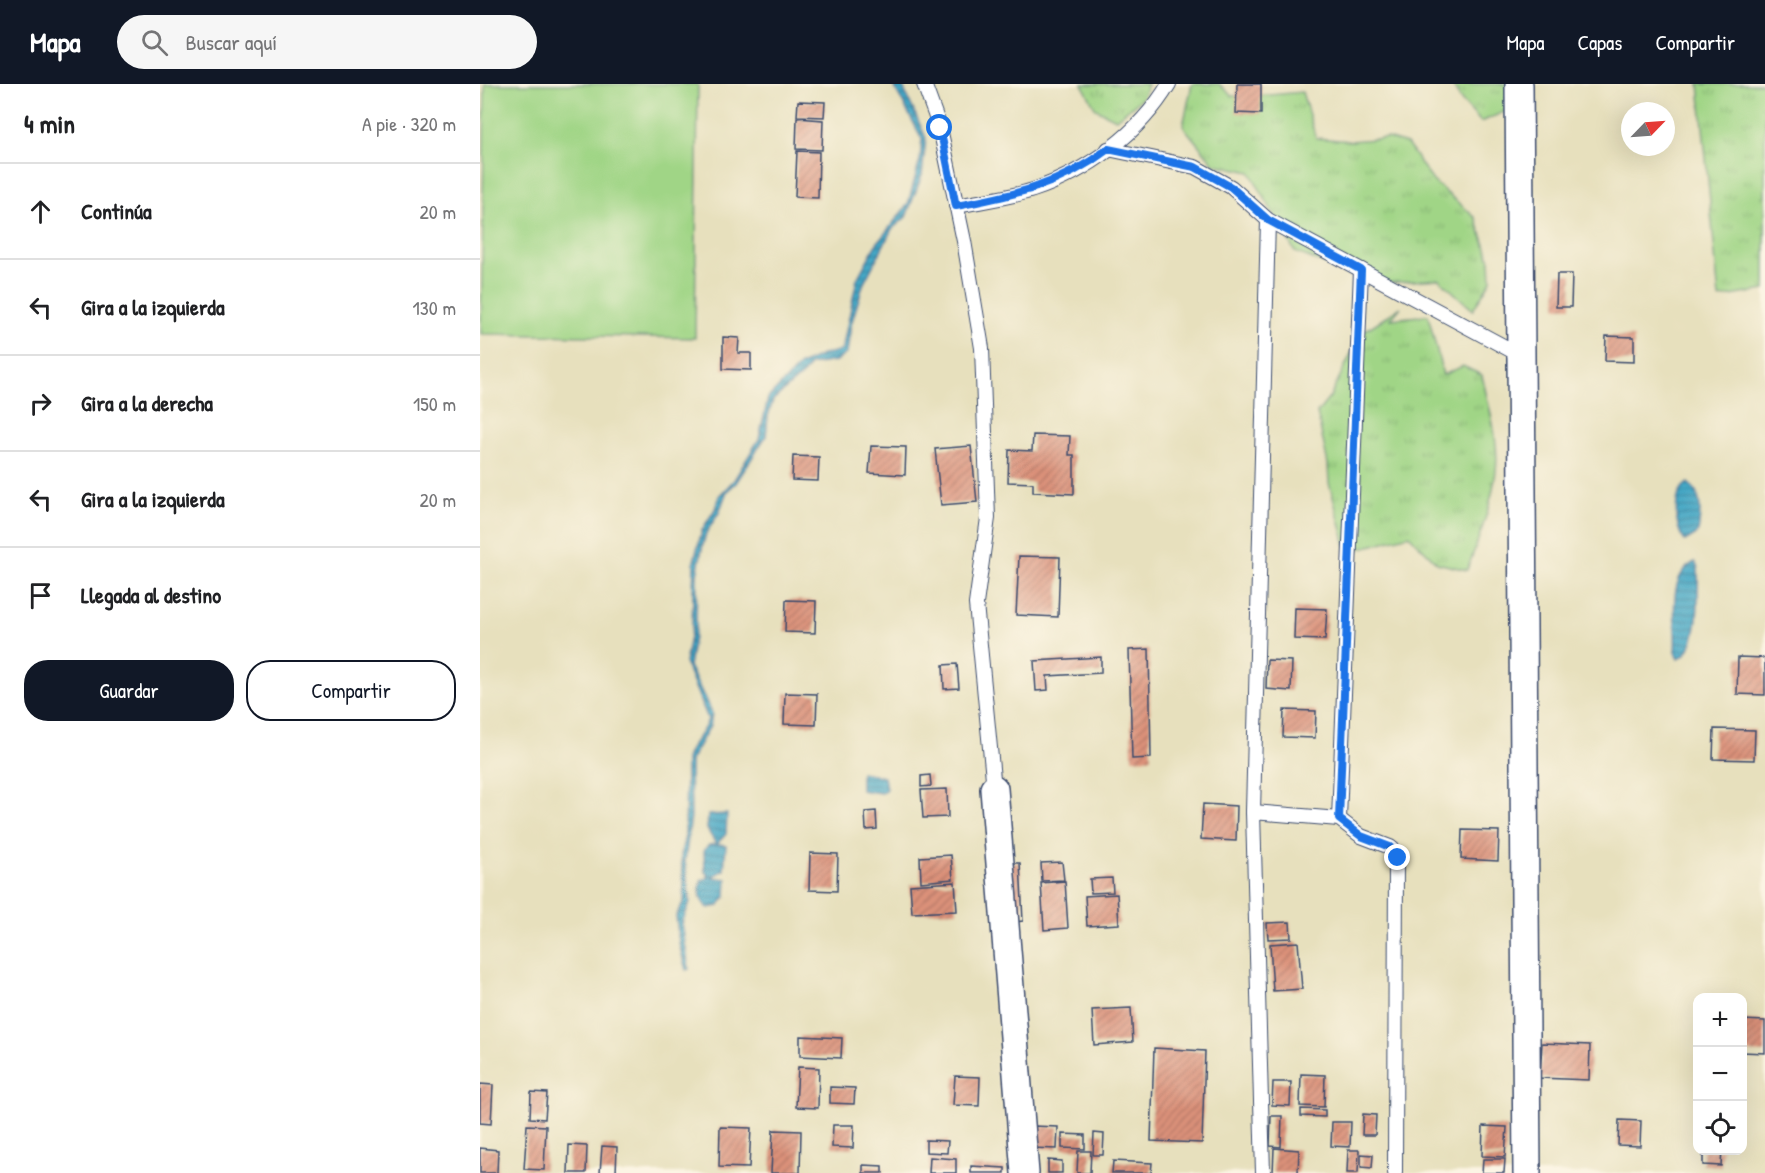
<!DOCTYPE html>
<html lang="es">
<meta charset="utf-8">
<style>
body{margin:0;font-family:"Patrick Hand",sans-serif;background:#f6f6f6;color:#202124}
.controls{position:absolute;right:18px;bottom:18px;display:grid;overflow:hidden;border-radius:12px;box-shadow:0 6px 24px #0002}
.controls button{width:54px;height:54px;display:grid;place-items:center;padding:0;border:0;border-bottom:2px solid #e0e0e0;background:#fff;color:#202124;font:30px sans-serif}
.compass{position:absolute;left:1141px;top:18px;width:54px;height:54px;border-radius:50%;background:#fff;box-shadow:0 6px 24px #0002;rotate:65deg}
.stop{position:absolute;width:18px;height:18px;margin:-14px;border:4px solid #1a73e8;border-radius:50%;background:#fff}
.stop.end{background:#1a73e8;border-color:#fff;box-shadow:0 2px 6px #0008}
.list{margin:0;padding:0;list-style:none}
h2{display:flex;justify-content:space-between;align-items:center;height:78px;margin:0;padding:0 24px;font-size:26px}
h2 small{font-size:20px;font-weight:400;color:#757577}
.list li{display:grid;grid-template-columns:39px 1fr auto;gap:18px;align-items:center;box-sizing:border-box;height:96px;padding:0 24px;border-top:2px solid #e0e0e0}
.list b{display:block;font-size:22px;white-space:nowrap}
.list em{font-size:20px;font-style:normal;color:#757577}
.actions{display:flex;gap:12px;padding:18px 24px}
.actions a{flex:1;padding:14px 0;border:2px solid #111827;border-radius:24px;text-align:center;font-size:21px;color:#111827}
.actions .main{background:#111827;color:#fff}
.icon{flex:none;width:33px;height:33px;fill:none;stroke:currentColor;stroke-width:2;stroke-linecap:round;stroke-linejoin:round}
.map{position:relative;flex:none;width:1285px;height:1089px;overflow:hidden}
header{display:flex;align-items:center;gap:36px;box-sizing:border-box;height:84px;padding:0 30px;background:#111827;color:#fff}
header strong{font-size:28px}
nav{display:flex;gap:33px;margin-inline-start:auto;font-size:21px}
.search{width:420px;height:54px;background:#f6f6f6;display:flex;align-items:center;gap:15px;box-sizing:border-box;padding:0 21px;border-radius:33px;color:#757577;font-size:22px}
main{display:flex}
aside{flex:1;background:#fff}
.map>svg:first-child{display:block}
.grass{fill:url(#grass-tufts);stroke:#5e8272;stroke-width:1.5}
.pitch{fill:#a0d586;stroke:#5e8272;stroke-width:1.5}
.water{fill:url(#water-rules);stroke:#306b92;stroke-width:1.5}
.building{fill:url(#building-hatch)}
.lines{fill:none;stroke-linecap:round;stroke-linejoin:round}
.lane-casing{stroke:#3a4a6c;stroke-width:16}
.street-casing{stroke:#3a4a6c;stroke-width:30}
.lane{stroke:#fff;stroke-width:14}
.street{stroke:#fff;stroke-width:27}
.route{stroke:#1a73e8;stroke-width:8}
</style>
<header>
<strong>Mapa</strong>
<div class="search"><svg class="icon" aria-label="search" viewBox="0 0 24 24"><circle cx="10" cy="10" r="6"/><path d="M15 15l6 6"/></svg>Buscar aquí</div>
<nav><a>Mapa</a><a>Capas</a><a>Compartir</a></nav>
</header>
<main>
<aside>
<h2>4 min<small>A pie · 320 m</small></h2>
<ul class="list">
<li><svg class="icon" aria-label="ahead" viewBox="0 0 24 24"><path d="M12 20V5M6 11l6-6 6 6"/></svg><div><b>Continúa</b></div><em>20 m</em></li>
<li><svg class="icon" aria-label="left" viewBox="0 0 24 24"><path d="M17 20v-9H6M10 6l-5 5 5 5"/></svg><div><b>Gira a la izquierda</b></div><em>130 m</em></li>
<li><svg class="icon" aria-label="right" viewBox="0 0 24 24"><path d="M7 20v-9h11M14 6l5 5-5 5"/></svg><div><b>Gira a la derecha</b></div><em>150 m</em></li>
<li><svg class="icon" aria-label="left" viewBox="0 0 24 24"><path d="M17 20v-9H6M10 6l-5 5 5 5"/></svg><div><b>Gira a la izquierda</b></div><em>20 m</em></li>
<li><svg class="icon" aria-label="arrive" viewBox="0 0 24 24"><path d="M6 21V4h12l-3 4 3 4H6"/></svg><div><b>Llegada al destino</b></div></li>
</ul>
<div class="actions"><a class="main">Guardar</a><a>Compartir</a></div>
</aside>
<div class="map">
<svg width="1285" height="1089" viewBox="0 0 1285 1089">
<defs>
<pattern id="grass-tufts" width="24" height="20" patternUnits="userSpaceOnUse" patternTransform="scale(1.5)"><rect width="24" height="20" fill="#a0d586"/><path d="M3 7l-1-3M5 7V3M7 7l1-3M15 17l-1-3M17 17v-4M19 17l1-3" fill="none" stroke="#89b776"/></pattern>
<pattern id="water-rules" width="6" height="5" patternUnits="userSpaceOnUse" patternTransform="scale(1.5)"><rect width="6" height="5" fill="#45a7c5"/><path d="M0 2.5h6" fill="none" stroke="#3988a3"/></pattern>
<pattern id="building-hatch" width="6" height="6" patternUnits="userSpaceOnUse" patternTransform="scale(1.5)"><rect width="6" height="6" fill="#db9179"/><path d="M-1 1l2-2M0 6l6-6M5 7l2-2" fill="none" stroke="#b17766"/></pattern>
</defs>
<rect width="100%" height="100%" fill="#fcf5e5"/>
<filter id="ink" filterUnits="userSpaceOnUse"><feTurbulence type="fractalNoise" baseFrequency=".0167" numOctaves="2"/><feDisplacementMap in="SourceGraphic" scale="12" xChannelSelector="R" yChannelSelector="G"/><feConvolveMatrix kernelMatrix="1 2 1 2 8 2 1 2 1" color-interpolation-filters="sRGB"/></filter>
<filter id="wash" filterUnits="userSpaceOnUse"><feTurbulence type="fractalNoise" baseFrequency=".008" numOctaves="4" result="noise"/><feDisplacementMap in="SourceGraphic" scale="24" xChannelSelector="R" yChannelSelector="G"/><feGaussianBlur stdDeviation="1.35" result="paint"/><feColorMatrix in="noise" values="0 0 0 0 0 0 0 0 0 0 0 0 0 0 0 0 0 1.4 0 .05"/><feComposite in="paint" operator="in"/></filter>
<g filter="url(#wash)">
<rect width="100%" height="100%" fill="#e7e0bd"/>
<g class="grass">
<polygon points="602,0 668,0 662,14 636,35 616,25"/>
<polygon points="712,0 739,0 752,12 779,12 822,8 836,54 871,57 907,54 927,60 953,97 996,134 1010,176 1011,196 993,226 959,195 893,200 815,168 770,88 734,80 703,42"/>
<polygon points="972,0 1038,0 1031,25 1001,38 980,15"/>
<polygon points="1219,0 1285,0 1285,206 1239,214"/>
<path d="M921,223L911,235L948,231L963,291L983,282L1002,291C1008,321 1020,356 1016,387C1012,420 999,454 987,486L957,479L929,451L868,468L849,399L848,380L837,329L850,313L881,249Z"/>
</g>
<polygon class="pitch" points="5,0 218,0 215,254 1,250"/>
<g class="water">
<path d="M413,0H421L423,3L446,54L442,91L426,133L412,145L383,201L371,241L367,269L356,277L330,281L323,290L293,316L288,332L286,352L256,399L247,407L239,429L226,449L222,465L217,490L216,541L209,582L232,629L230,642L210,677L211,732L205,777L210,818L202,839L209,885L206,886L199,859L196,832L204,817L201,769L205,752L206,675C210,659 224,651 228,635L205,579L212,542L214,477L222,446L235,425L239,412L254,396L279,355L288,314L320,281L342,271L362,266L377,195L395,162L428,120L440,76L442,55Z"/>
<path d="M1208,399C1224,410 1220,433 1218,449L1205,457C1194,445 1192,408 1208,399Z"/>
<path d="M1215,478L1218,484C1218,507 1222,565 1198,575L1195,568C1198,542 1184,493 1215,478Z"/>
<polygon points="381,688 404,693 406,705 401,709 381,706"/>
<path d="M247,730L246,750L237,760L246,761L244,786L232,793L247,795L246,812L239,822L228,824C219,817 219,807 221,797L229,793L225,787L224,766L229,761L236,760L227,745L228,731Z"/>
</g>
<g id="blocks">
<g class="building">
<polygon points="757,0 781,0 781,30 756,29"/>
<polygon points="318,17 345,18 344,33 317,32"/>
<polygon points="317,34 343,36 342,66 316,65"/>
<polygon points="317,67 339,68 338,114 315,113"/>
<polygon points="1077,190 1092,190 1091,223 1076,223"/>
<polygon points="1126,252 1154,253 1154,278 1125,277"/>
<polygon points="243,253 259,254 258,269 271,269 271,286 243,285"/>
<polygon points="553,351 590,352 589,371 594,371 594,410 553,408 553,399 528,398 529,366 552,367"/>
<polygon points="391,362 426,363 425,391 389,389"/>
<polygon points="491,362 497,418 461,421 455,365"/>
<polygon points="313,372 339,373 338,397 312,396"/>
<polygon points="539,472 580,473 578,533 536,531"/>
<polygon points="306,516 336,517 335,549 305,548"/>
<polygon points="815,524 847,525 845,556 814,555"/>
<polygon points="669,565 671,674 652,675 649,566"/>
<polygon points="621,573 621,589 567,592 568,606 556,607 554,577"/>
<polygon points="1258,573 1285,574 1285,611 1257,610"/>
<polygon points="787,576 812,577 811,607 786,605"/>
<polygon points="477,580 479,604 464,605 463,581"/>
<polygon points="305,609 337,610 336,641 304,640"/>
<polygon points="804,626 836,627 835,654 803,653"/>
<polygon points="1234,645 1275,646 1274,676 1233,675"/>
<polygon points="450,691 451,702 441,703 441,692"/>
<polygon points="467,705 468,733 443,734 441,706"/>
<polygon points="723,720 757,722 756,757 721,755"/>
<polygon points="396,727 397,745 386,746 385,728"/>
<polygon points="982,746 1019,747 1018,777 981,775"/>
<polygon points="330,769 358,770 357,807 329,806"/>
<polygon points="471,771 473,795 441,798 440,773"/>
<polygon points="582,778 584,796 562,797 561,779"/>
<polygon points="531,779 540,779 543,837 535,838"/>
<polygon points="632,794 633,808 611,809 610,795"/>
<polygon points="585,797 588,844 564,846 561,799"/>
<polygon points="475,798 477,827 432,829 430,801"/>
<polygon points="637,810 639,840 607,842 605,812"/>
<polygon points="810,838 811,854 788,855 787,839"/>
<polygon points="818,858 822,905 793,907 790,860"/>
<polygon points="651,924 653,958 614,961 612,926"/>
<polygon points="1262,936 1285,937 1285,969 1262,968"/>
<polygon points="320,952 362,954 361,974 320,972"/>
<polygon points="1062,959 1110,961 1109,996 1060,994"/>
<polygon points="674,964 725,967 722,1059 671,1057"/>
<polygon points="318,983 339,984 338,1024 316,1023"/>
<polygon points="821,990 845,991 844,1023 820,1022"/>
<polygon points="475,992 500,993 499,1022 473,1021"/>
<polygon points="793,998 811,998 810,1022 792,1021"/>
<polygon points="0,1000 13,1001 11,1040 0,1039"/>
<polygon points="350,1003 375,1004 374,1020 350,1019"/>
<polygon points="51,1008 67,1009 65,1035 50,1034"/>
<polygon points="821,1025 845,1026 845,1033 821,1032"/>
<polygon points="883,1030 896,1031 895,1051 882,1051"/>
<polygon points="791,1032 802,1032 801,1063 790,1062"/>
<polygon points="1139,1036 1161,1037 1160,1062 1138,1061"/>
<polygon points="852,1038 871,1038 870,1063 851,1062"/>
<polygon points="47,1041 66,1042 64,1086 44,1085"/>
<polygon points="353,1041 374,1041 373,1064 352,1063"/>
<polygon points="553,1042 578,1043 577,1065 552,1064"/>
<polygon points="1003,1042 1027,1043 1025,1073 1002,1072"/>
<polygon points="240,1043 271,1044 269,1084 239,1083"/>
<polygon points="293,1046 321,1047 320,1089 291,1089"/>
<polygon points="614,1049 624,1050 623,1071 613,1071"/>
<polygon points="582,1050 605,1051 605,1065 582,1064"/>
<polygon points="446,1056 468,1057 467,1069 446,1068"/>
<polygon points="89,1061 107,1062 106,1089 88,1089"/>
<polygon points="122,1062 137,1063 136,1089 120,1089"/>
<polygon points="0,1064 18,1066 17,1089 0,1089"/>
<polygon points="794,1064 819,1066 818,1089 793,1089"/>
<polygon points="868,1066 879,1066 878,1089 867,1089"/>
<polygon points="1223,1066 1242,1066 1241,1082 1223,1081"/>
<polygon points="598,1067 611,1067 610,1089 597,1089"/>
<polygon points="881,1070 893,1071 892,1084 881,1083"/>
<polygon points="450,1073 476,1075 476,1089 449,1089"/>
<polygon points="1003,1075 1025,1075 1024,1089 1002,1089"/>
<polygon points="568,1076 582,1077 582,1089 568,1089"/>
<polygon points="633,1077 672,1079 671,1089 632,1089"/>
<polygon points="383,1081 403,1082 403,1089 383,1089"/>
<polygon points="491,1082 525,1084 525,1089 491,1089"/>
</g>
</g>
</g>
<g filter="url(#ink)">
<use href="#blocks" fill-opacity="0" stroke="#3a4a6c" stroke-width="1.5"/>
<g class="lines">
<defs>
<g id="lane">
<polyline points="444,0 460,44 484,157 502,264 508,434 496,520 514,705"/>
<polyline points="628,65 715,83 751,103 788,136 1040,271"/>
<path d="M476,122C501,117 528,114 553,106C607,88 660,49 689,0"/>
<polyline points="773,728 859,735 881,752 910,763 916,768 915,1089"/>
<polyline points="859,735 881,186"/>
<polyline points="783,1089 773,728 788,136"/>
</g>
<g id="street">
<polyline points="1039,0 1047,1089"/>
<polyline points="514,705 545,1089"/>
</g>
</defs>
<use href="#lane" class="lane-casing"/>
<use href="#street" class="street-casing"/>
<use href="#lane" class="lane"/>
<use href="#street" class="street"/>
</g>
</g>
<g class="lines" filter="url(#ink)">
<path class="route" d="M460,44L476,122C534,111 580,102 628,65L715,83L751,103L788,136L881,186L859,735L881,752L910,763L918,774"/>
</g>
</svg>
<div class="controls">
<button>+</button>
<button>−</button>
<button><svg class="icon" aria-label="locate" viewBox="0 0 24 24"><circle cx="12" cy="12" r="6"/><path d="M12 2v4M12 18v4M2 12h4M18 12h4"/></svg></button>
</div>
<svg class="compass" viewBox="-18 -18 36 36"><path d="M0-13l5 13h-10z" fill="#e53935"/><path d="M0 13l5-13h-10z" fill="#757577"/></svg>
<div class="stop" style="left:460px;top:44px"></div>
<div class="stop end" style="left:918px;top:774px"></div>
</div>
</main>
